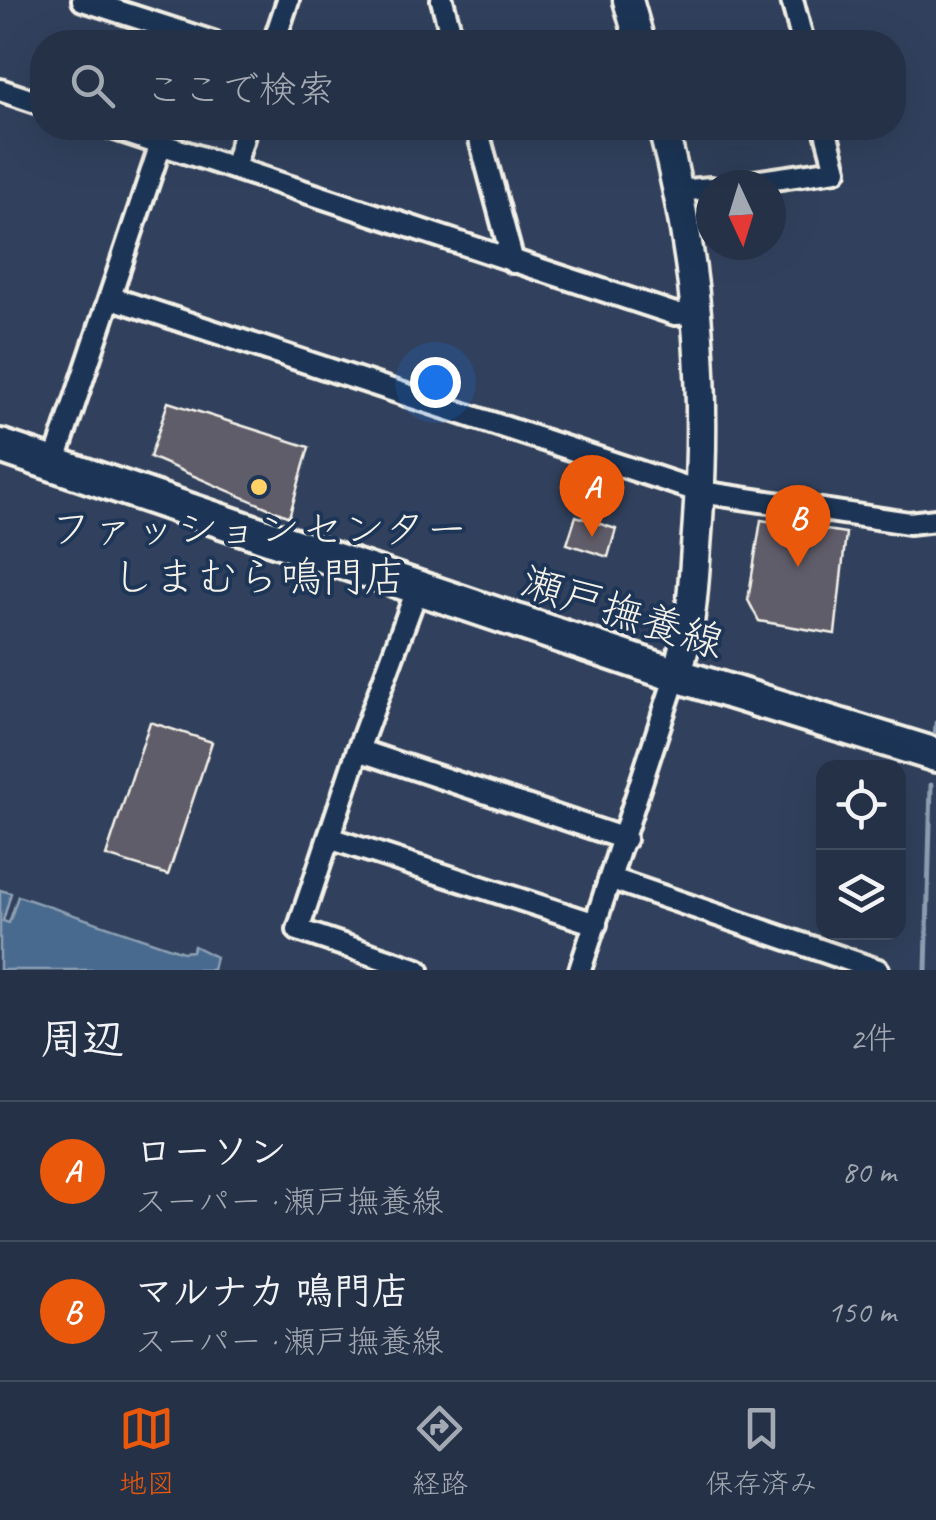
<!DOCTYPE html>
<html lang="ja">
<meta charset="utf-8">
<style>
body{margin:0;font-family:Caveat,"Klee One",sans-serif;background:#313d51;color:#f1f3f6}
.controls{position:absolute;right:30px;bottom:30px;display:grid;overflow:hidden;border-radius:20px;box-shadow:0 10px 40px #0002}
.controls button{width:90px;height:90px;display:grid;place-items:center;padding:0;border:0;border-bottom:2px solid #424c5f;background:#253146;color:#f1f3f6;font:50px sans-serif}
.compass{position:absolute;left:696px;top:170px;width:90px;height:90px;border-radius:50%;background:#253146;box-shadow:0 10px 40px #0002;rotate:176deg}
.you{position:absolute;left:435px;top:382px;width:35px;height:35px;margin:-25px;border:8px solid #fff;border-radius:50%;background:#1a73e8;box-shadow:0 0 0 15px #1a73e833}
.badge{display:grid;place-items:center;width:65px;height:65px;border-radius:50%;background:#ea580c;color:#fff;font-size:32px;font-weight:700}
.pin{position:absolute;translate:-50% -82px;filter:drop-shadow(0 2px 5px #0008)}
.pin::after{content:'';position:absolute;top:52px;width:35px;height:30px;background:inherit;clip-path:polygon(0 0,100% 0,50% 100%)}
.list{margin:0;padding:0;list-style:none}
h2{display:flex;justify-content:space-between;align-items:center;height:130px;margin:0;padding:0 40px;font-size:42px}
h2 small{font-size:32px;font-weight:400;color:#a3a9b3}
.list li{display:grid;grid-template-columns:65px 1fr auto;gap:30px;align-items:center;box-sizing:border-box;height:140px;padding:0 40px;border-top:2px solid #424c5f}
.list b{display:block;font-size:38px;white-space:nowrap}
.list p{margin:0;font-size:32px;white-space:nowrap;color:#a3a9b3}
.list em{font-size:32px;font-style:normal;color:#a3a9b3}
.icon{flex:none;width:55px;height:55px;fill:none;stroke:currentColor;stroke-width:2;stroke-linecap:round;stroke-linejoin:round}
.map{position:relative;flex:none;width:936px;height:970px;overflow:hidden}
.search{position:absolute;background:#253146;box-shadow:0 10px 40px #0002;left:30px;right:30px;top:30px;height:110px;display:flex;align-items:center;gap:25px;box-sizing:border-box;padding:0 35px;border-radius:40px;color:#a3a9b3;font-size:38px}
.sheet{height:410px;background:#253146}
nav{display:flex;justify-content:space-around;align-items:center;box-sizing:border-box;height:140px;border-top:2px solid #424c5f;background:#253146;font-size:28px;color:#a3a9b3}
nav a{display:grid;justify-items:center;gap:5px}
nav .on{color:#ea580c}
.map>svg:first-child{display:block}
.water{fill:#496a8f;stroke:#8da0b3;stroke-width:2.5}
.lines{fill:none;stroke-linecap:round;stroke-linejoin:round}
.stream{stroke:#8da0b3;stroke-width:5}
.building{fill:#605d6b;stroke:#f4f1e8;stroke-width:2.5}
.street-casing{stroke:#f4f1e8;stroke-width:28}
.secondary-casing{stroke:#f4f1e8;stroke-width:35}
.primary-casing{stroke:#f4f1e8;stroke-width:40}
.street{stroke:#1d3557;stroke-width:20}
.secondary{stroke:#1d3557;stroke-width:28}
.primary{stroke:#1d3557;stroke-width:32}
.poi-dot{fill:#ffd166;stroke:#1d3557;stroke-width:4}
.labels{text-anchor:middle;stroke-width:8;stroke-linejoin:round;paint-order:stroke}
.poi-label{font-size:42px;fill:#f4f1e8;stroke:#1d3557}
.street-label{font-size:42px;fill:#f4f1e8;stroke:#1d3557}
</style>
<div class="map">
<svg width="936" height="970" viewBox="0 0 936 970">
<rect width="100%" height="100%" fill="#31415d"/>
<filter id="ink" filterUnits="userSpaceOnUse"><feTurbulence type="fractalNoise" baseFrequency=".01" numOctaves="2"/><feDisplacementMap in="SourceGraphic" scale="20" xChannelSelector="R" yChannelSelector="G"/><feConvolveMatrix kernelMatrix="1 2 1 2 8 2 1 2 1" color-interpolation-filters="sRGB"/></filter>
<g filter="url(#ink)">
<polygon class="water" points="0,890 11,893 3,921 9,923 18,896 183,952 192,951 194,946 216,957 213,970 0,970"/>
<g class="lines">
<g class="stream">
<polyline points="935,740 936,723"/>
<polyline points="926,970 931,785"/>
</g>
</g>
<g class="building">
<polygon points="168,402 309,447 289,517 150,457"/>
<polygon points="576,516 616,529 608,557 567,544"/>
<polygon points="761,520 846,533 835,634 759,621 748,600"/>
<polygon points="150,722 212,742 168,875 106,856"/>
</g>
<g class="lines">
<defs>
<g id="street">
<polyline points="83,0 213,42"/>
<polyline points="442,0 453,42"/>
<polyline points="792,0 803,42"/>
<polyline points="274,42 288,0"/>
<polyline points="0,90 42,104"/>
<polyline points="112,128 675,314 696,313"/>
<polyline points="477,128 513,262"/>
<polyline points="234,168 246,128"/>
<polyline points="733,185 836,170 825,128"/>
<polyline points="678,191 711,188"/>
<polyline points="112,298 701,492 909,523 936,520"/>
<polyline points="54,464 161,144"/>
<polyline points="358,750 625,839"/>
<polyline points="329,838 596,924"/>
<polyline points="612,879 878,970"/>
<polyline points="418,970 298,930 358,750 418,587"/>
<polyline points="580,970 676,675"/>
</g>
<g id="secondary">
<polyline points="628,0 640,42"/>
<path d="M663,128C700,268 708,403 696,547C693,592 691,632 676,675"/>
</g>
<polyline id="primary" points="0,446 676,675 936,755"/>
</defs>
<use href="#street" class="street-casing"/>
<use href="#secondary" class="secondary-casing"/>
<use href="#primary" class="primary-casing"/>
<use href="#street" class="street"/>
<use href="#secondary" class="secondary"/>
<use href="#primary" class="primary"/>
</g>
</g>
<circle class="poi-dot" cx="259" cy="487" r="10"/>
<g class="labels">
<g class="poi-label">
<text x="259" y="543">ファッションセンター<tspan x="259" dy="48">しまむら鳴門店</tspan></text>
</g>
<g class="street-label">
<text transform="translate(623 611) rotate(18)" y="15">瀬戸撫養線</text>
</g>
</g>
</svg>
<div class="controls">
<button><svg class="icon" aria-label="locate" viewBox="0 0 24 24"><circle cx="12" cy="12" r="6"/><path d="M12 2v4M12 18v4M2 12h4M18 12h4"/></svg></button>
<button><svg class="icon" aria-label="layers" viewBox="0 0 24 24"><path d="M12 4l9 5-9 5-9-5zM3 14l9 5 9-5"/></svg></button>
</div>
<svg class="compass" viewBox="-18 -18 36 36"><path d="M0-13l5 13h-10z" fill="#e53935"/><path d="M0 13l5-13h-10z" fill="#a3a9b3"/></svg>
<div class="you"></div>
<div class="pin badge" style="left:592px;top:537px">A</div>
<div class="pin badge" style="left:798px;top:567px">B</div>
<div class="search"><svg class="icon" aria-label="search" viewBox="0 0 24 24"><circle cx="10" cy="10" r="6"/><path d="M15 15l6 6"/></svg>ここで検索</div>
</div>
<section class="sheet">
<h2>周辺<small>2件</small></h2>
<ul class="list">
<li><span class="badge">A</span><div><b>ローソン</b><p>スーパー · 瀬戸撫養線</p></div><em>80 m</em></li>
<li><span class="badge">B</span><div><b>マルナカ 鳴門店</b><p>スーパー · 瀬戸撫養線</p></div><em>150 m</em></li>
</ul>
</section>
<nav>
<a class="on"><svg class="icon" aria-label="map" viewBox="0 0 24 24"><path d="M3 6l6-2 6 2 6-2v14l-6 2-6-2-6 2zM9 4v14M15 6v14"/></svg>地図</a>
<a><svg class="icon" aria-label="directions" viewBox="0 0 24 24"><path d="M12 3l9 9-9 9-9-9zM9 14v-3h6M13 9l2 2-2 2"/></svg>経路</a>
<a><svg class="icon" aria-label="saved" viewBox="0 0 24 24"><path d="M7 4h10v16l-5-4-5 4z"/></svg>保存済み</a>
</nav>
